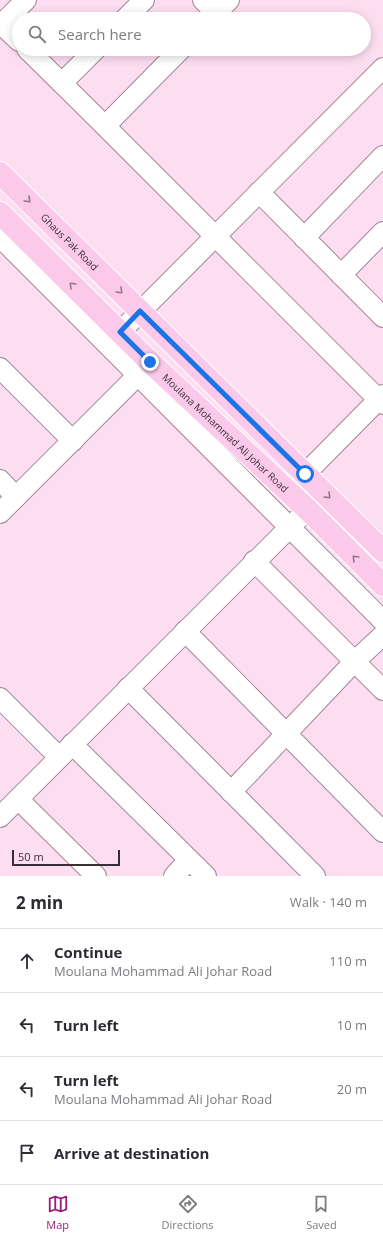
<!DOCTYPE html>
<meta charset="utf-8">
<style>
body{margin:0;font-family:"Open Sans",sans-serif;background:#f2f2f3;color:#2b2b33}
.scale{position:absolute;left:12px;bottom:10px;width:108px;box-sizing:border-box;padding-left:4px;border:2px solid #3a2e36;border-top:0;font-size:11px;line-height:14px;white-space:nowrap;color:#3a2e36;-webkit-text-stroke:3px #fddef1;paint-order:stroke}
.stop{position:absolute;width:12px;height:12px;margin:-9px;border:3px solid #1a73e8;border-radius:50%;background:#fff}
.stop.end{background:#1a73e8;border-color:#fff;box-shadow:0 1px 4px #0008}
.list{margin:0;padding:0;list-style:none}
h2{display:flex;justify-content:space-between;align-items:center;height:52px;margin:0;padding:0 16px;font-size:17px}
h2 small{font-size:13px;font-weight:400;color:#7c7c81}
.list li{display:grid;grid-template-columns:26px 1fr auto;gap:12px;align-items:center;box-sizing:border-box;height:64px;padding:0 16px;border-top:1px solid #e1e1e2}
.list b{display:block;font-size:15px;white-space:nowrap}
.list p{margin:0;font-size:13px;white-space:nowrap;color:#7c7c81}
.list em{font-size:13px;font-style:normal;color:#7c7c81}
.icon{flex:none;width:22px;height:22px;fill:none;stroke:currentColor;stroke-width:2;stroke-linecap:round;stroke-linejoin:round}
.map{position:relative;flex:none;width:383px;height:876px;overflow:hidden}
.search{position:absolute;background:#fff;box-shadow:0 2px 10px #0003;left:12px;right:12px;top:12px;height:44px;display:flex;align-items:center;gap:10px;box-sizing:border-box;padding:0 14px;border-radius:22px;color:#7c7c81;font-size:15px}
.sheet{height:308px;background:#fff}
nav{display:flex;justify-content:space-around;align-items:center;box-sizing:border-box;height:56px;border-top:1px solid #e1e1e2;background:#fff;font-size:11px;color:#7c7c81}
nav a{display:grid;justify-items:center;gap:2px}
nav .on{color:#961d78}
.map>svg:first-child{display:block}
.lines{fill:none;stroke-linecap:round;stroke-linejoin:round}
.minor-casing{stroke:#a38698;stroke-width:22}
.major-casing{stroke:#fff;stroke-width:24}
.minor{stroke:#fff;stroke-width:20}
.major{stroke:#fbc9ea;stroke-width:22}
.oneway{stroke:#917487}
.route{stroke:#1a73e8;stroke-width:5}
.labels{text-anchor:middle;stroke-width:3;stroke-linejoin:round;paint-order:stroke}
.street-label{font-size:10px;fill:#3a2e36;stroke:#fddef1}
</style>
<div class="map">
<svg width="383" height="876" viewBox="0 0 383 876">
<rect width="100%" height="100%" fill="#fddef1"/>
<g class="lines">
<defs>
<g id="minor">
<polyline points="203,0 216,13"/>
<polyline points="125,19 144,0"/>
<polyline points="210,19 229,0"/>
<polyline points="2,25 19,41"/>
<polyline points="0,26 26,0"/>
<polyline points="27,49 105,126"/>
<polyline points="181,49 105,126 383,404"/>
<polyline points="62,83 96,49"/>
<polyline points="259,192 383,317"/>
<polyline points="0,237 383,621"/>
<polyline points="304,238 383,156"/>
<polyline points="341,275 383,232"/>
<polyline points="120,332 383,68"/>
<polyline points="0,368 73,441"/>
<polyline points="305,474 383,395"/>
<polyline points="0,480 16,497"/>
<polyline points="0,513 147,366"/>
<polyline points="254,561 383,690"/>
<polyline points="185,631 383,832"/>
<polyline points="128,688 315,876"/>
<polyline points="0,698 59,757"/>
<polyline points="72,744 206,876"/>
<polyline points="231,792 354,662 383,635"/>
<polyline points="18,799 96,876"/>
<polyline points="0,817 299,518"/>
<polyline points="174,876 189,860"/>
</g>
<g id="major">
<path id="s1" d="M0,173L383,551"/>
<path id="s2" d="M0,213L150,362L308,510L383,585"/>
</g>
</defs>
<use href="#minor" class="minor-casing"/>
<use href="#major" class="major-casing"/>
<use href="#minor" class="minor"/>
<use href="#major" class="major"/>
</g>
<defs><path id="oneway-chevron" d="M-2-3.5L2.5 0L-2 3.5" fill="none" stroke-width="1.6" stroke-linecap="round" stroke-linejoin="round"/></defs>
<g class="oneway">
<use href="#oneway-chevron" transform="translate(28 200) rotate(45)"/>
<use href="#oneway-chevron" transform="translate(72 285) rotate(-135)"/>
<use href="#oneway-chevron" transform="translate(120 291) rotate(45)"/>
<use href="#oneway-chevron" transform="translate(328 496) rotate(45)"/>
<use href="#oneway-chevron" transform="translate(355 558) rotate(-135)"/>
</g>
<g class="lines">
<polyline class="route" points="150,362 120,332 140,311 305,474"/>
</g>
<g class="labels">
<g class="street-label">
<text dy="4" stroke="none"><textPath href="#s1" startOffset="98">Ghaus Pak Road</textPath></text>
<text dy="4" stroke="none"><textPath href="#s2" startOffset="315">Moulana Mohammad Ali Johar Road</textPath></text>
</g>
</g>
</svg>
<div class="scale">50 m</div>
<div class="stop" style="left:305px;top:474px"></div>
<div class="stop end" style="left:150px;top:362px"></div>
<div class="search"><svg class="icon" aria-label="search" viewBox="0 0 24 24"><circle cx="10" cy="10" r="6"/><path d="M15 15l6 6"/></svg>Search here</div>
</div>
<section class="sheet">
<h2>2 min<small>Walk · 140 m</small></h2>
<ul class="list">
<li><svg class="icon" aria-label="ahead" viewBox="0 0 24 24"><path d="M12 20V5M6 11l6-6 6 6"/></svg><div><b>Continue</b><p>Moulana Mohammad Ali Johar Road</p></div><em>110 m</em></li>
<li><svg class="icon" aria-label="left" viewBox="0 0 24 24"><path d="M17 20v-9H6M10 6l-5 5 5 5"/></svg><div><b>Turn left</b></div><em>10 m</em></li>
<li><svg class="icon" aria-label="left" viewBox="0 0 24 24"><path d="M17 20v-9H6M10 6l-5 5 5 5"/></svg><div><b>Turn left</b><p>Moulana Mohammad Ali Johar Road</p></div><em>20 m</em></li>
<li><svg class="icon" aria-label="arrive" viewBox="0 0 24 24"><path d="M6 21V4h12l-3 4 3 4H6"/></svg><div><b>Arrive at destination</b></div></li>
</ul>
</section>
<nav>
<a class="on"><svg class="icon" aria-label="map" viewBox="0 0 24 24"><path d="M3 6l6-2 6 2 6-2v14l-6 2-6-2-6 2zM9 4v14M15 6v14"/></svg>Map</a>
<a><svg class="icon" aria-label="directions" viewBox="0 0 24 24"><path d="M12 3l9 9-9 9-9-9zM9 14v-3h6M13 9l2 2-2 2"/></svg>Directions</a>
<a><svg class="icon" aria-label="saved" viewBox="0 0 24 24"><path d="M7 4h10v16l-5-4-5 4z"/></svg>Saved</a>
</nav>
